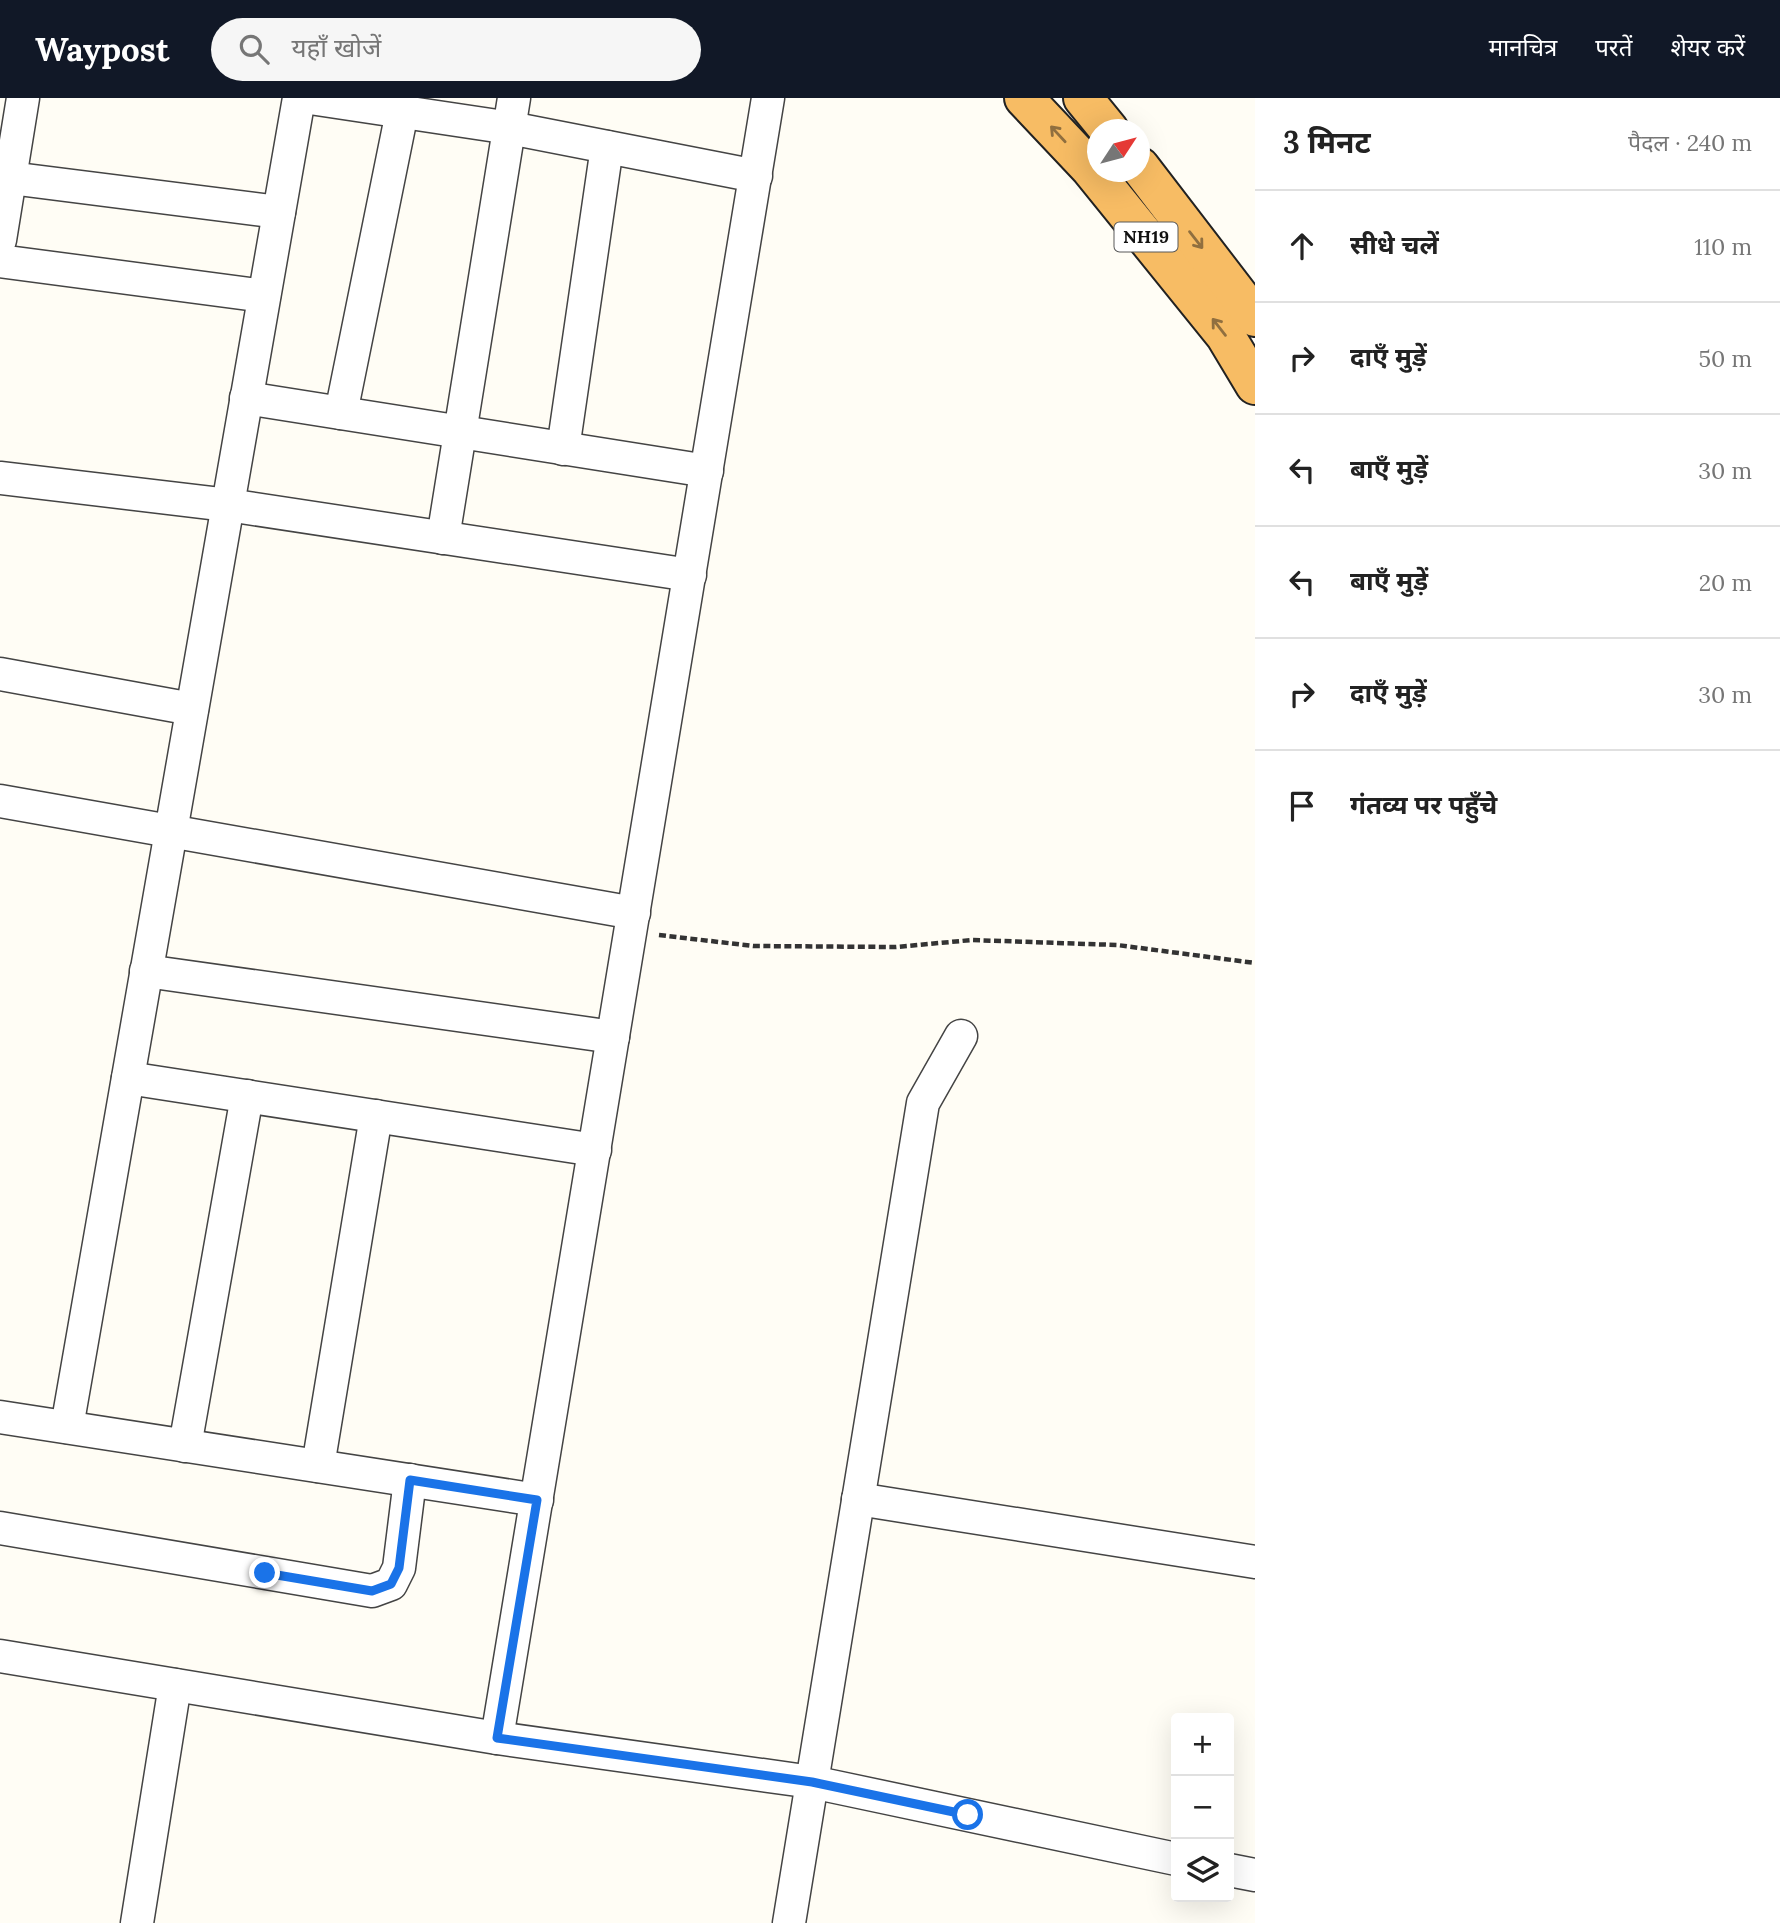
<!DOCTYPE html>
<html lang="hi">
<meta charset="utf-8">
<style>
body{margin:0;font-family:Lora,"Noto Sans Devanagari",serif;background:#f6f6f6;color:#222}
.controls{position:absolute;right:21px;bottom:21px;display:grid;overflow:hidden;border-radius:7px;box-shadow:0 7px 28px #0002}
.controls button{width:63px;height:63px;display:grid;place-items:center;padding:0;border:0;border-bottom:2px solid #e0e0e0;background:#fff;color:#222;font:35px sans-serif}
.compass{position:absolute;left:1087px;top:21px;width:63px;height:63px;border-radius:50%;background:#fff;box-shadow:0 7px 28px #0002;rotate:54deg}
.stop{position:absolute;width:21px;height:21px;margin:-16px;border:5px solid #1a73e8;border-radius:50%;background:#fff}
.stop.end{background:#1a73e8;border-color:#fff;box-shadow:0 2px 7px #0008}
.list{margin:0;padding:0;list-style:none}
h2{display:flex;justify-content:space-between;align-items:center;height:91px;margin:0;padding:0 28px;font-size:30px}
h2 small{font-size:23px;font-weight:400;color:#767676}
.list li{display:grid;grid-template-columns:46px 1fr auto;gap:21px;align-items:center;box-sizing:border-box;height:112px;padding:0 28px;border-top:2px solid #e0e0e0}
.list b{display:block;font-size:26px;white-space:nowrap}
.list em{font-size:23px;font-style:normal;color:#767676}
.icon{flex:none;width:38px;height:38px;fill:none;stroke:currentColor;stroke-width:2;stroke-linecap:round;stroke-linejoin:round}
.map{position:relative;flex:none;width:1255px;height:1825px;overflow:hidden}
header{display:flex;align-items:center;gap:42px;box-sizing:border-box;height:98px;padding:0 35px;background:#111827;color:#fff}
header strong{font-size:33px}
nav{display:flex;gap:38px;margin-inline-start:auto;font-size:24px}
.search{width:490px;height:63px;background:#f6f6f6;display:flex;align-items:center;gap:18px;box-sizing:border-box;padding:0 24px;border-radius:38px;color:#767676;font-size:26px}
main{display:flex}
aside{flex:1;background:#fff}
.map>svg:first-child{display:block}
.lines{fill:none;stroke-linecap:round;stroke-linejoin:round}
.minor-casing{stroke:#444;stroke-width:35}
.trunk-casing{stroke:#222;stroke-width:42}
.path{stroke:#333;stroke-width:4.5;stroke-dasharray:7 3.5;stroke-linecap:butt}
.minor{stroke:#fff;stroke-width:32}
.trunk{stroke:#f7bc64;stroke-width:38}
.oneway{stroke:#906f3f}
.route{stroke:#1a73e8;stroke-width:9}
.labels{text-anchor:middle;stroke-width:7;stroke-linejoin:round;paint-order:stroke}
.shield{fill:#fff;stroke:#585858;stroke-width:2}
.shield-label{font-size:18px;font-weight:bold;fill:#111}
</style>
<header>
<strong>Waypost</strong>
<div class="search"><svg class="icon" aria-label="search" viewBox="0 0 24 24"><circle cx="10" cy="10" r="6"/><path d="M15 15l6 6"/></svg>यहाँ खोजें</div>
<nav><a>मानचित्र</a><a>परतें</a><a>शेयर करें</a></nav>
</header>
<main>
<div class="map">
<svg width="1255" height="1825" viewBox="0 0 1255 1825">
<rect width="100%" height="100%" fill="#fffdf5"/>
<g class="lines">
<defs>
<g id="minor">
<polyline points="310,0 510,30 756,78"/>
<polyline points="10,80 279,114"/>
<polyline points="0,142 23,0"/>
<polyline points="0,163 264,198"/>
<polyline points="246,300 707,373"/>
<polyline points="341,315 402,14"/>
<polyline points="563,351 607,49"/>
<polyline points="0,380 228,407 690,477"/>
<polyline points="443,440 514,0"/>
<polyline points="0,576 192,611"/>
<polyline points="0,703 634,815"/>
<polyline points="146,873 613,939"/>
<polyline points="128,980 595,1052"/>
<polyline points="0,1319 537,1402"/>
<polyline points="67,1329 299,0"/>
<polyline points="185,1348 247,998"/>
<polyline points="318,1368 376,1018"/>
<polyline points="858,1401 1255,1464"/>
<polyline points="0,1430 372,1493 391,1486 399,1470 410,1382"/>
<polyline points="0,1558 497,1640 812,1684 1176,1761"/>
<polyline points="497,1640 768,0"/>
<polyline points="1229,1772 1255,1777"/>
<polyline points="137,1825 175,1587"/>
<polyline points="789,1825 923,1005 961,938"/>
</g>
<g id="trunk">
<polyline points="1024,0 1090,70 1225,237 1255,287"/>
<polyline points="1083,0 1109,32"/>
<polyline points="1140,69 1255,219"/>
</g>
</defs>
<use href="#minor" class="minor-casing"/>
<use href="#trunk" class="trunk-casing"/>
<polyline class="path" points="659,837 753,848 896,849 972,842 1117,847 1255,865"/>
<use href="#minor" class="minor"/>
<use href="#trunk" class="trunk"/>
</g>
<defs><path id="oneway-shaft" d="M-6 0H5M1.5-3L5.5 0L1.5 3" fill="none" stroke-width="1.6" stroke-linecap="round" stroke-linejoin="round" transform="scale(1.75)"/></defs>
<g class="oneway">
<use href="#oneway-shaft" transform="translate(1058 36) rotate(-133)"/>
<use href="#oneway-shaft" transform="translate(1196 142) rotate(52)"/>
<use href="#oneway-shaft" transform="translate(1219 229) rotate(-128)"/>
</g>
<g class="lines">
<polyline class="route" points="265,1475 372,1493 391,1486 399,1470 410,1382 537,1402 497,1640 812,1684 968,1717"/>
</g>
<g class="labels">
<rect class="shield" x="1114.5" y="124.5" width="63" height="29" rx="5"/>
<g class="shield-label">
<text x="1146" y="145">NH19</text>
</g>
</g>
</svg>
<div class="controls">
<button>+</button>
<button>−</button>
<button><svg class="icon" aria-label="layers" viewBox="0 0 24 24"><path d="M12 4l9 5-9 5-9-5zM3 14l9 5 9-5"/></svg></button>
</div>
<svg class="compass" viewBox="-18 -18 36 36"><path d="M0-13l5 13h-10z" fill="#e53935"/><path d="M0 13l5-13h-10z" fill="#767676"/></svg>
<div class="stop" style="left:968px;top:1717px"></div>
<div class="stop end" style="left:265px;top:1475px"></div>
</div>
<aside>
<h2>3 मिनट<small>पैदल · 240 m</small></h2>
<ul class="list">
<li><svg class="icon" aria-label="ahead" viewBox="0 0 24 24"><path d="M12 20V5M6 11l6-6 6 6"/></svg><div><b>सीधे चलें</b></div><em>110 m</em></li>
<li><svg class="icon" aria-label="right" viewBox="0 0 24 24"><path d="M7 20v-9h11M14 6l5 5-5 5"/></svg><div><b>दाएँ मुड़ें</b></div><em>50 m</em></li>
<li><svg class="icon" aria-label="left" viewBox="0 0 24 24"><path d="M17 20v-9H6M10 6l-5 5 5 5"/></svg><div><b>बाएँ मुड़ें</b></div><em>30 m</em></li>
<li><svg class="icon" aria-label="left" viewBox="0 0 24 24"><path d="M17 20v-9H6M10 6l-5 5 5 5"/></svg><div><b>बाएँ मुड़ें</b></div><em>20 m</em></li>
<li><svg class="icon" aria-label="right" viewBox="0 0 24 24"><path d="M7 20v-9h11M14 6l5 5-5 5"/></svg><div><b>दाएँ मुड़ें</b></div><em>30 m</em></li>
<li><svg class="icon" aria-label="arrive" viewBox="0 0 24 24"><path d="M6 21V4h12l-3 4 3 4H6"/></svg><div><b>गंतव्य पर पहुँचे</b></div></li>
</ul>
</aside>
</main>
